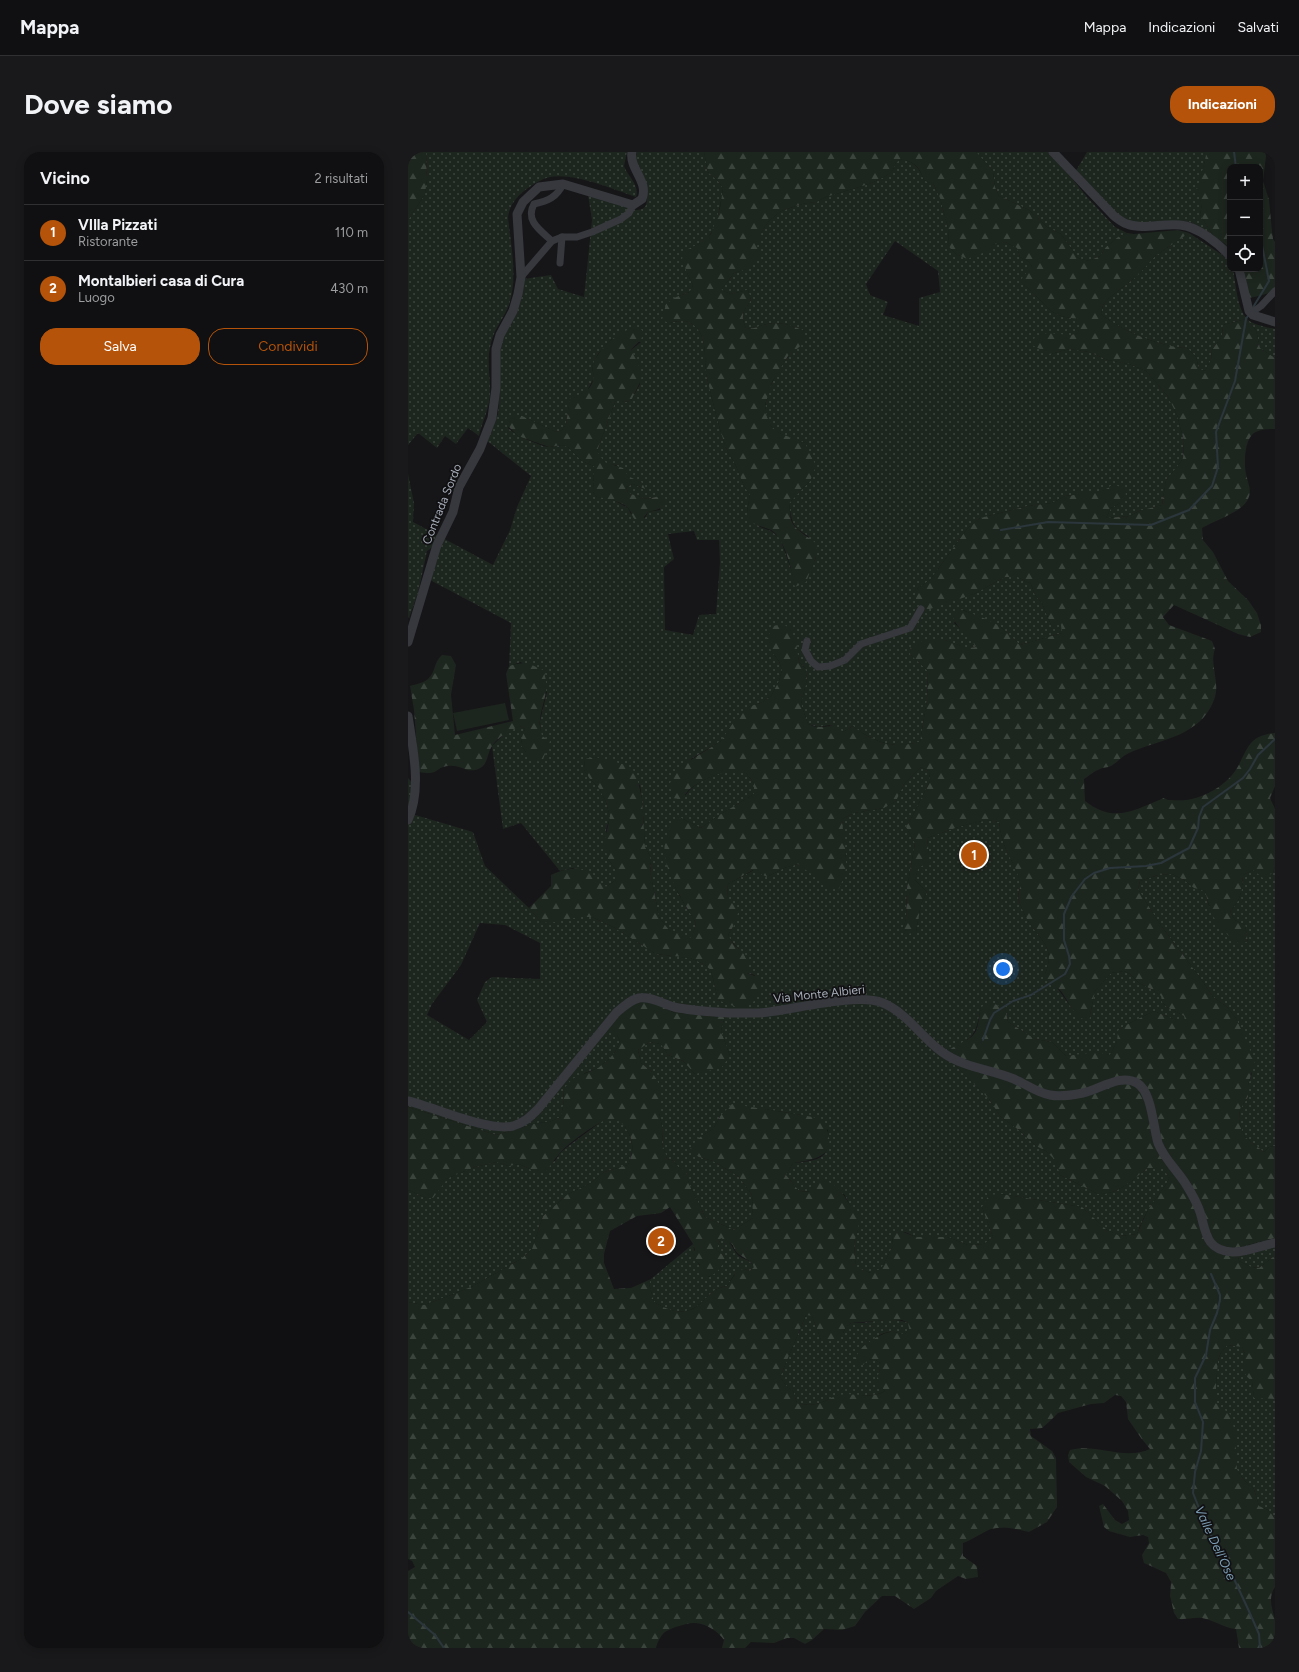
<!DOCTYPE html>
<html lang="it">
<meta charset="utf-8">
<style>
body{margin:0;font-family:Figtree,sans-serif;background:#19191b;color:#f1f3f6}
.controls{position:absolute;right:12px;top:12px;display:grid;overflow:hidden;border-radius:8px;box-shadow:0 2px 10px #0003}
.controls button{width:36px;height:36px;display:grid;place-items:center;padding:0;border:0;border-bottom:1px solid #303032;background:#101012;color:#f1f3f6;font:20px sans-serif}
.you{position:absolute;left:595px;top:817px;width:14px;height:14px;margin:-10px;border:3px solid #fff;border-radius:50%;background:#1a73e8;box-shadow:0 0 0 6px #1a73e833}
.badge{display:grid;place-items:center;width:26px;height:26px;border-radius:50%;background:#b45309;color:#fff;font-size:13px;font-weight:700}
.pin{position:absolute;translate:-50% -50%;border:2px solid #fff;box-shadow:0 1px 4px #0006}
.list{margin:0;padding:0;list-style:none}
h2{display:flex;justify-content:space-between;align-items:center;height:52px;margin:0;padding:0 16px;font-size:17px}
h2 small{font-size:13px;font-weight:400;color:#9c9d9f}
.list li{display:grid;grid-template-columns:26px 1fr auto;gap:12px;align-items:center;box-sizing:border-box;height:56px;padding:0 16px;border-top:1px solid #303032}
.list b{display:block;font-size:15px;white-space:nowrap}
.list p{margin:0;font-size:13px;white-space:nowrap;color:#9c9d9f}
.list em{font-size:13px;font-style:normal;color:#9c9d9f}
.actions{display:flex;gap:8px;padding:12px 16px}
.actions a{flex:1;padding:9px 0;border:1px solid #b45309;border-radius:16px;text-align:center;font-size:14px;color:#b45309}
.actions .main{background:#b45309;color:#fff}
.icon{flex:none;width:22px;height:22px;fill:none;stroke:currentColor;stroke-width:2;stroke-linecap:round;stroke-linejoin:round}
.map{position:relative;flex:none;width:867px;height:1496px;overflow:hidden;border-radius:16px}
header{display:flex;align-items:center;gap:24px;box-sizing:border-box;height:56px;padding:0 20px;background:#101012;border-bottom:1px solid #303032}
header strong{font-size:19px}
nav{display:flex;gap:22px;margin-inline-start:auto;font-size:14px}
.intro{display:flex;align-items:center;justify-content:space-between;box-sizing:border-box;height:96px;padding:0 24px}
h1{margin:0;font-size:28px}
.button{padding:10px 18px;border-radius:16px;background:#b45309;color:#fff;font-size:14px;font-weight:700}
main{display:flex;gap:24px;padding:0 24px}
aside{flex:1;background:#101012;border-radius:16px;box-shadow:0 2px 10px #0003}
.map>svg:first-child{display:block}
.grass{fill:url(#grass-dots);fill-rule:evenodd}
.forest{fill:url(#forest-firs);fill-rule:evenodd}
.park{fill:#1d261e}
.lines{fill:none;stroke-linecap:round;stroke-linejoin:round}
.stream{stroke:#2b363c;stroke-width:2}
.minor{stroke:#36383d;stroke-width:7}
.tertiary{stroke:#36383d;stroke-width:9}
.labels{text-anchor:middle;stroke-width:3.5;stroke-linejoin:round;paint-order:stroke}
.street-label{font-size:12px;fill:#a7adb8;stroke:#111113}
.water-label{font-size:13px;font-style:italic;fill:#7c9eb5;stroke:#111113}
</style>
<header>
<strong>Mappa</strong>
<nav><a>Mappa</a><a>Indicazioni</a><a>Salvati</a></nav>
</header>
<div class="intro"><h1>Dove siamo</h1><a class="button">Indicazioni</a></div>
<main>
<aside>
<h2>Vicino<small>2 risultati</small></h2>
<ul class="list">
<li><span class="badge">1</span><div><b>VIlla Pizzati</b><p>Ristorante</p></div><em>110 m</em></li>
<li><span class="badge">2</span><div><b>Montalbieri casa di Cura</b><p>Luogo</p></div><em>430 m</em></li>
</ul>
<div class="actions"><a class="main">Salva</a><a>Condividi</a></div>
</aside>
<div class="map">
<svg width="867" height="1496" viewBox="0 0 867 1496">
<defs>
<pattern id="grass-dots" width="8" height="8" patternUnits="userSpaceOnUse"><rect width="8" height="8" fill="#1d261e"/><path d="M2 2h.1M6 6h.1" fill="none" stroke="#3b433d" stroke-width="1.8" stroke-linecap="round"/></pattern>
<pattern id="forest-firs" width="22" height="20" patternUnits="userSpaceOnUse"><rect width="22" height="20" fill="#1d261e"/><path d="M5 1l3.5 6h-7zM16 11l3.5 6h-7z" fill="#3b433d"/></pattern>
</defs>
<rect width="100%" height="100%" fill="#161618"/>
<g class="grass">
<path d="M18,0H219L216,14C220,25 232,33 228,45C204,37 167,21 142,25C134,27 127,31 120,36C109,44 102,52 100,65C103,94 110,125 101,153C96,166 86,177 83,191C78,208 83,226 82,243C81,258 74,270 71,284L60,276L48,292L37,284L29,296L10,281L0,293V68L17,42L19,27Z"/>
<path d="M229,0H296L300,20L310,29L315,36C313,49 310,70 303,81C298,89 288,94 280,97L279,121L285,133L282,140L268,145L261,171C270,169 279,167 287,174C301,188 295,209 299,226C305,250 310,273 318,296C320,301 324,305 326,310C332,321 333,332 342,342L339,360L352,375L363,379L372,386L384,420L387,434L398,429L408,405L400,384C383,374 384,370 381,351L402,329L397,291C389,288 379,285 371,281C343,264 365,224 380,205C381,202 384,201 386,198C390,192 393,185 397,179C384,174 373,169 359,172C349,174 350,177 338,176C332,163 335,160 343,148L340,138L323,142L313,138L326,121L338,117L354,79L361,69L373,59L394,52L408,50L418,45L461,32L478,24L485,18L488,10L495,7C508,12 511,15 516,28L526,33L532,46L540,76L541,95L548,102L559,107L584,93L597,90L609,96L612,105L620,109L624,114L620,120L616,133C626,140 632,149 641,157C649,165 663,166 674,167L670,181L663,183L642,202L662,197L681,200L700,208L721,212L738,219L759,243L769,263L776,289L775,306L770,314L758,328L754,353L731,359L722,364L698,366L703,356L712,351L705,333C694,339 688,344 676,339L666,343L657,344L644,351L620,354L572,366L559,377L522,428L507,438L544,448L566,442L597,425H610L623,432L627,443L634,451L643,473H654V481L612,493L592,474L555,458L546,471L564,488L568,495L561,497L537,488L502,502L520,519L519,548L512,590C506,591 498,593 491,593C476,593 456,584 445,574L435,580L422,573L410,575L400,572L393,552L399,527L397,516L391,510L390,504L363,499L371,509L374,518L371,529L363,544L353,551L342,554L330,565L313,589L283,607L277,644C286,630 309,620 326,619C330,618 334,620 338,621L346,631V642L308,665L293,676L273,666L260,715L270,741L288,771L284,787L261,778L251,765L243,724L242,704L237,695L234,647L232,633L199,609L187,605L177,607L176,618L182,627L191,636L198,650L202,665L198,678L200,707L208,718V728L198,735L165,716L152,719L113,671L95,677L84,594L98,580L112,574L117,577L114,585L113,593L118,600L133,584L132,569L139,540L113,510L101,514L103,471L22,428L35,387L19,399L10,441L1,466L0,465V322L6,351L5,370L85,413L102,378L109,355L123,324L78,288L90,262L92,235L89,205L116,127L143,123L150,137L176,145L184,68L180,43L228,58C253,58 227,19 227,9C227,7 229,3 229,0ZM487,89L530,119L532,140L511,146V174L475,163L480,150L462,143L458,132ZM204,187L233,190L223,198L232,232L223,249L216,250L211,247L207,250L189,299C193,309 197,313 208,313L222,326L234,331L236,337L225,332L218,335L220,341L239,347L252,344V358L240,360L237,366L223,362L220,356L202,346L189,345L185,340L186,314L174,309L160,295L154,293L141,295L135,294L110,284L100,276L112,263L148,280L154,278L158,272L162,247L179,239L186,226L184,214L190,202ZM286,379L289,388H311L312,410L308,462L291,463L285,483L257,478L256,415L266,407L260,382Z"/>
<path d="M568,0H642L661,23L669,17L679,0H798C799,5 791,32 789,39L794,52L792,63L807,86L784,71L777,69L724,71L713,68L662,24L679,45L707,75L719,81L710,85L698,95L692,104L681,109L670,106L653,82L639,75L621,58L591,44L587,35L585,19Z"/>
<path d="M781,81L822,108V117H825C828,132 829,162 843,170C850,174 859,175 867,177V206L852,196L848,178L838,167L815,173L814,184L804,198L803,208L797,219L791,217L788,205L779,196C753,195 713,179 693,162L695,153L701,146L729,124L747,104Z"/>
<path d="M513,615L521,619L522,629L505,663L498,675L507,691L499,736L498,767L495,777L508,780L513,752L519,740L507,728L510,716L521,702L519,686C538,680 572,664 591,670C592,680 595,691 599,700C604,710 610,719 612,730C613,736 609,743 611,749C614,757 618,767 623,773C636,791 647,798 637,822L650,837L663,855L681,868L687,839L703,821L716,819L722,822L731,831L743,837L753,844L754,850L759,855L776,864L778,870L765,867L746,859L716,874L710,879L709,889L702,903C686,900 674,903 658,904L644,890L627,887L600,870L597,857L573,855C567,884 568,884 541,898L544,910L581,947L592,964L612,979L628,994L638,999L649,1009L652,1023C659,1026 687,1041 691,1042C709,1043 727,1027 739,1016L756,1015L761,1027C756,1036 750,1043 745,1051C738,1060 733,1071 729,1082L712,1084L699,1078L674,1055L593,1042L574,1055L585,1085L576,1092L560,1093L540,1085H508L497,1080L484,1083L485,1094L473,1117L463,1121L448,1116L446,1091L450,1078L444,1057L436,1042L391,1039L378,1023L385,1011C411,1008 423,1008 420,978L394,963L356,957L313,963L305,977L289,987L291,1005L305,1009L330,1024L344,1043L345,1066L326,1078L297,1065C291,1049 280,1036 278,1020L270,1015L266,1009L259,1007L254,991L255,978L251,961L244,920L233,911L230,898L242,890L253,892L260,903L275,909L287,922L322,904L313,879L317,864L267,861L257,855L209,883L212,889L207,900L201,907L190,916L177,921L155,938L156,948L153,965L141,970L129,971L88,983L0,955V626L10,637L4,662L65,680L77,714L121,756L133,770L170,765H184L207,776L248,802L282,806L294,811L303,818L310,848L331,855L347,823L339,821C340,796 330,802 320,783L326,773L319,745L320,732L346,718L359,725L376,716L390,712L421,734L438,704L435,688L434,667L446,661L476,656L488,649L496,632ZM72,771L97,773L132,791V827L84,825L77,830L69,848L79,870L61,888L19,863L24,852L53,813Z"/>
<path d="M867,713V994L861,995L856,1000L837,985L833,976L831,967L832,957L840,945V933L844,921L834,880L828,866L819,855L805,845L793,827L751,771L730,737L732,729L750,723L764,722L776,728L786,736L797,739L801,754L840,790L837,773L827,768L822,760C833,747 834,740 835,723L845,718L865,721Z"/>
<path d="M201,966L213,969C224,984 228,995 220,1013L196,1020L183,1031L160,1042L135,1064L124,1097L113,1107L65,1134L43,1143L16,1153L0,1150V1039L1,1038L18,1046L40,1026L67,1015L89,1010L101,1014L111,1012L124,1018L147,1009L152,1001L159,995L194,969Z"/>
<path d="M313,1086C327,1092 323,1097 331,1104C338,1109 341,1106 346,1115L342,1119L336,1117L326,1123L319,1134C305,1137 304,1141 294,1150C278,1165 263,1160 246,1150L241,1132L243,1127L285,1092L288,1109L301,1125L312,1116L318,1105L308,1098Z"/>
<polygon points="867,1086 867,1105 865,1105 851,1116 843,1115 831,1109 828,1096"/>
<path d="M398,1163L404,1164L413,1188L435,1181L438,1175L443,1171C462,1172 482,1163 500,1171L501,1177L497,1182C492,1182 489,1180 484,1180C474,1178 454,1195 450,1204L460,1208L466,1207L472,1211C473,1223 466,1229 477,1239C461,1248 445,1240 428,1244C425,1245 422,1247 419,1248C410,1253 399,1254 389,1251L385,1239L379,1235L372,1225Z"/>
<path d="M819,1193L834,1195L837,1202C834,1211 835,1223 844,1229L846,1245L867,1247V1366L860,1358L851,1354L846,1337L837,1329L829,1318L827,1301L808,1251V1234L810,1208L812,1202Z"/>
</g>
<g class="forest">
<polygon points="0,0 18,0 19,27 17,42 0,68"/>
<path d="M296,0H568L585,19L587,35L591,44L621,58L639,75L653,82L670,106L681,109L692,104L698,95L710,85L719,81L726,82L770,78L781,81L747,104L729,124L701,146L695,153L693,162C713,179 753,195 779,196L788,205L791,217L797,219L803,208L804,198L814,184L815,173L838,167L848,178L852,196L867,206V277C859,277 853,277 846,281C836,288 836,312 838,322C840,332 845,339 839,349C831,361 808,368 794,376L795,388L805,400L820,429L840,448L849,461L853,473V480L842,485L830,482L766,453L755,465L761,473L804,489L807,497C801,513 813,531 806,548C792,585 752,587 721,601C714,604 710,610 703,614C700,616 695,615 692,617C686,619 681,624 676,627L677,649C706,672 726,658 756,646L760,648C767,648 777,649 784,647C798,644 815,634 824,623C840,604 835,584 867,581V634L862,646L867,657V713L865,721L855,726L845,718L835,723C834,740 833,747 822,760L827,768L837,773L840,790L830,791C808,775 804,765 797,739L786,736L776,728L764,722L750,723L732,729L730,737L751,771L793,827L805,845L819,855L828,866L847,909L840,933V945L832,957L831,967L833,976L837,985L856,1000L861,995L867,994V1086L828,1096L831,1109L843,1115L851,1116L865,1105H867V1247L846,1246L844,1229C834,1222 833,1212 837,1202L834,1195L819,1193L812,1202L810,1208L808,1234V1251L823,1263L827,1282L829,1318L837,1329L846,1337L851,1354L860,1358L867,1366V1435C859,1447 865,1457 867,1469C867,1478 867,1487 867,1496H831L828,1477C817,1476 809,1470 798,1467C789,1464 780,1468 770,1467L766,1461L762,1444L763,1430L758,1421L736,1411L734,1403L741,1391L740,1385L735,1383L722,1385L701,1379L696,1375L691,1354L695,1352L707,1368L714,1372L721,1368L720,1359L714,1349L697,1334L678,1325L661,1310L660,1303L662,1298C688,1291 716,1309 742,1297L733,1286L720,1267L718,1250L713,1244L707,1243L696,1251L683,1252L650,1261L641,1270L634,1276L622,1277L623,1284L644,1299L648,1306L649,1355L639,1370L621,1380C610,1377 596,1374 583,1377C575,1380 564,1388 555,1391V1404L569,1414L570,1425L558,1427L550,1424L528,1439L523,1446L506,1457L487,1444H474L457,1460L447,1474L434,1478L416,1477L404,1488L397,1492L386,1486H379L366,1491L343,1490L337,1496H314L316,1488C311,1480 297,1471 287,1471C282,1470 262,1476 257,1480C253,1483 249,1491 248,1496H0V1419L7,1415L4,1409L0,1407V1150L16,1153L43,1143L65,1134L113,1107L124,1097L135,1064L160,1042L183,1031L196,1020L220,1013C226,999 226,991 219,978C215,971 210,967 202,967C194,966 157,994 152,1001C146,1008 142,1014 137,1021L124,1018L111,1012L101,1014L89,1010L67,1015L40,1026L25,1046H18L1,1038L0,1039V955L88,983L129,971L141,970L153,965L156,948L155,938L164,927L190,916L201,907L207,900L212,889L209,883L199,878L221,853L232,849L245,850L267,861L317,864L313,879L322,904L313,916L287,922L275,909L260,903L253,892L242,890L230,898L233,911L244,920L250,930L253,939L251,961L255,978L254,991L259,1007L266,1009L270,1015L278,1019C280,1036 291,1049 297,1065L326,1078L345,1066L344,1043L330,1024L305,1009L291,1005L281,999L289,987L305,977L313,963L324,952L394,963L414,967C432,1000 415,1007 385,1011L378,1023L391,1039L401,1040L411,1027C439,1033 434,1050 452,1063L450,1078L446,1091L448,1115L462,1121L473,1117L485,1094L484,1083L490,1078L508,1085H540L560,1093L576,1092L585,1085L574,1055L581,1043L593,1042L674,1055L699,1078L712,1084L729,1082C734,1071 738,1060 745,1051C750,1043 756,1036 761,1027L756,1016H739C727,1027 709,1043 691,1042C687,1041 659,1026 652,1023L648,1009L638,999L628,994L612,979L592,964L581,947L544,910L539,902C544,891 562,891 568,879C571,872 571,862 573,855L584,851L597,856L600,870L627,887L644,890L658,904L689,900L702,903L709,889L710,879L716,874L746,859L765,867L777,869L776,864L759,855L754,850L753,844L743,837L731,831L722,822L716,819L703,821L687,839L681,868C665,868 661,847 651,837C648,835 643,833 640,831L637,822C647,798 636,791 623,773C618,767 614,757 611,749C609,743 613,736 612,731C610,719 604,710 599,700C595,691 592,680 591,670C572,664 538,680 519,686L521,702L520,711L510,716L507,728L519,740L513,752L508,780L496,783L495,777L498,767L499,736L507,691L498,675L505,663L522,629L521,619L513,615L496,632L488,649L476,656L446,661L434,667C435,684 440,705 437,722C435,727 433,732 431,737L421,735L390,712L376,716L359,725L345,718L320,732L319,745L331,758L326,773L320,783L326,793L335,800L339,809L341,817L339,821L352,826C353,839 348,856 331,855C325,855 317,850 310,848L303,818L294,811L282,806L248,802L207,776L184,765H170L142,771L133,770L121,756L143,734V723C156,717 170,713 183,722C188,726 192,731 198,735L208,728V718L200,707L196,691L202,665L198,650L191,636L182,627L176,618L177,607L187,605L218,613L227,620L231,633L234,647L237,695L242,704L243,724L251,765L261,778L284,786L288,771C274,746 242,703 264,673C266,670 270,668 273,666L293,676L308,665L346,642V631L338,621C318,617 300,624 283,636C279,639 277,644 272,647L264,646L262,631L270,616L313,589L329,565L342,554L353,551L363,544L371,529L374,518L371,509L363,499L359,487L365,474L375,472L383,477L388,490L391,510L397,516L399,527L393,552L400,572C403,573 407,575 410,575C422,576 423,570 435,580L445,574C456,584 475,593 491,593C497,593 505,591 512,590L519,548L520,519L502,502L503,493C514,488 525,486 537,488C548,491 557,498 568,495C558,479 549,479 543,460L554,458L578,467L592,474L612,493L654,481L653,473H643L634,451L627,443L623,432L610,425H597L566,442L519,458L508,449L507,438L522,428L559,377L572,366L620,354L644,351L657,344L666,343L676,338C688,344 694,339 705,333L714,335L718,342L712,351L703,356L698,366L722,364L731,359L754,353L758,328L770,314L775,306L776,289L769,263L759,243L738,219L721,212L700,208L681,200L662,197L642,202L624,193L627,185L639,181L663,183L670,181L673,167C663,166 649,165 641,157C632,149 626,140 616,133L614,126L624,114L620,109L612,105L609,96L597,90L584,93L580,99L559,107L548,102L541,95L540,76L532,46L526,33L516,28C511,14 508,12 495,7L488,10L485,18L478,24L461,32L418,45L408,50L394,52L373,59L361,69L354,79L349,94L352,103L338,117L326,121L313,138L323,142L340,138L343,148C335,160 332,163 338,176C350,177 349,174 359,172C373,169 384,174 397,179L396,191L380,204L364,230L357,253L359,265L363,274L371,281L397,291L408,314L402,329L381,351C382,356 382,363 383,368C387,379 401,385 409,392L408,405L398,430L387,435C384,419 377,386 363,378C356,375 349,374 342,370L339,361L342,342C333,332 332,321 326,310C324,305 320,301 318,296C310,273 305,250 299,226C295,209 301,188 287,174C279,167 270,169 261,171L254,168L258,152L268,145L282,140L285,133L279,121L274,106L280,97L291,92L303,82L312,56L315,36L310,29L300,20ZM262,1055L285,1092L287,1098L283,1104L292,1113L291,1119L295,1125C308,1125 313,1116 318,1105L308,1098L313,1086L325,1093C328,1106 341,1104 346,1115L342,1119L336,1117L330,1118L319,1134C305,1137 304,1141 294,1150C279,1165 263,1160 246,1150L241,1132L243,1127L223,1136L206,1137L196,1111V1102L202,1079L229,1064L253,1061ZM398,1163L404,1164L413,1188L420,1189L432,1186L438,1175L443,1171L481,1168H494L500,1171L501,1177L497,1182C492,1182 489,1180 484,1180C477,1179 462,1189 457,1193C451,1198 450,1203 445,1207L448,1213H455L460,1208L466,1207L472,1211V1217L468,1230L477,1239C462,1248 447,1240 431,1243C426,1244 423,1246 419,1248C410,1253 399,1254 389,1251L385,1239L379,1235L372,1225Z"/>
<path d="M798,0H857L858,4L855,29L861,48L864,79L865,87L867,90V137C859,143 851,144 841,146L836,117H852V15H822V97L816,91L807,86L792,63L794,52L788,38C791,32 799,5 798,0Z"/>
<path d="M227,175L234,178C236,189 229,190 223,198C238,227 236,221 223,249L216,250L211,248L207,250L189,299L196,310L215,316C219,325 226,327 234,331L237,337L225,332L218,335L220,341L239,347L252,344L258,347C255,358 250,357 240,360L232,370C222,366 226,362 220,356C215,350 196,345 189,345L185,340L186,314L174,309L160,295L154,293L141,295L110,284L96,270L100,265L112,263L148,280L154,278L158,272L162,246C180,240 189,235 184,214C192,195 208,181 227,175Z"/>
<path d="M34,503L43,504L48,513L43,543L47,583L105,569L98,522L101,514C117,509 120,511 135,518C143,538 134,549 132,568C131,573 133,579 134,584L142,589L134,610L124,608L113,593L114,585L117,577L112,574C102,579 91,584 84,594C78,603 81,615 67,618C58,620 51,612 40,614C26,616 31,624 11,620L6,558L2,534C8,532 16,531 20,527C28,520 25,511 34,503Z"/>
</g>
<polygon class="park" points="97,551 101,568 49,579 45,561"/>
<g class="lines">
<g class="stream">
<polyline points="826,0 828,15"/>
<polyline points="844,157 861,129 852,83"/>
<polyline points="593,378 640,370 743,373 781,358 804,334 810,315 808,280 827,229 838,167 841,162"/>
<polyline points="575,888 582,868 586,861 605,849 623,843 657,822 662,812 661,804 656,788 656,762 664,744 677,727 686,721 702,716 738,714 753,711 781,696 790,676 791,665 795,655 835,626 842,617 850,603 867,587"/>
<polyline points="803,1122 812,1143 812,1148 809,1161 802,1178 798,1203 787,1226 787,1250 795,1270 793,1299 787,1320 785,1341 799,1376 820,1414 840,1457 851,1482 852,1496"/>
<polyline points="0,1460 27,1483 36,1496"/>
</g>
<g class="minor">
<path d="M144,89C132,78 117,69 126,52C140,49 149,45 155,32"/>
<polyline points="152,111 154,85"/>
<polyline points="113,125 144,89 154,85 169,85 184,80 213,67 221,61 225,53"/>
<polyline points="843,161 853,154 867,139"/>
<polyline points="399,489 397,498 403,509 410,515 422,514 437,508 453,492 502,476 513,457"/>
</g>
<g class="tertiary">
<path d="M645,0L706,64C710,67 715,71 719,72C735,78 755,71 772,73C789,74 811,92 822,104"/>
<polyline points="831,117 841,159 845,163 867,170"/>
<path d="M0,490L29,393L45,360L51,335L72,297L84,266L88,236V197L92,183L105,159L110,142L113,125L109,62L115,50L131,35L155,32L225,53L234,47C241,29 221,17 224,0"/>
<path d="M0,564C5,597 14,637 0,668"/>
<path d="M0,949C26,955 80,980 105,974C116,971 122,965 130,957L208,861C215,855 222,848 231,846C243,844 255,852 266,855C284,859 304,860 322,861C332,861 341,861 351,861C383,859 447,840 475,851C499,861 514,886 534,900C556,916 582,917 606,927C618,932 629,941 642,943C652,945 665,943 675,941C691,938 712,921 729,931C744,940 745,974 750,991C756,1007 771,1020 779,1034C784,1042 789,1051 792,1060C798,1079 797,1098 824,1100C838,1101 853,1093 867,1091"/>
</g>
</g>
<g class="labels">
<g class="street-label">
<text transform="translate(34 352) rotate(-68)" y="4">Contrada Sordo</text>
<text transform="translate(411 842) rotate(-6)" y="4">Via Monte Albieri</text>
</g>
<g class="water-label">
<text transform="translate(808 1391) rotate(65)" y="5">Valle Dell'Ose</text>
</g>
</g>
</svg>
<div class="controls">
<button>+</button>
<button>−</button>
<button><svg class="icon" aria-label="locate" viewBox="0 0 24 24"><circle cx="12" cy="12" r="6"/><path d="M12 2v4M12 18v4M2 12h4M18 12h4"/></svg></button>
</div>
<div class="you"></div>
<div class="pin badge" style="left:566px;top:703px">1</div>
<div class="pin badge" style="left:253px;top:1089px">2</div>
</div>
</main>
